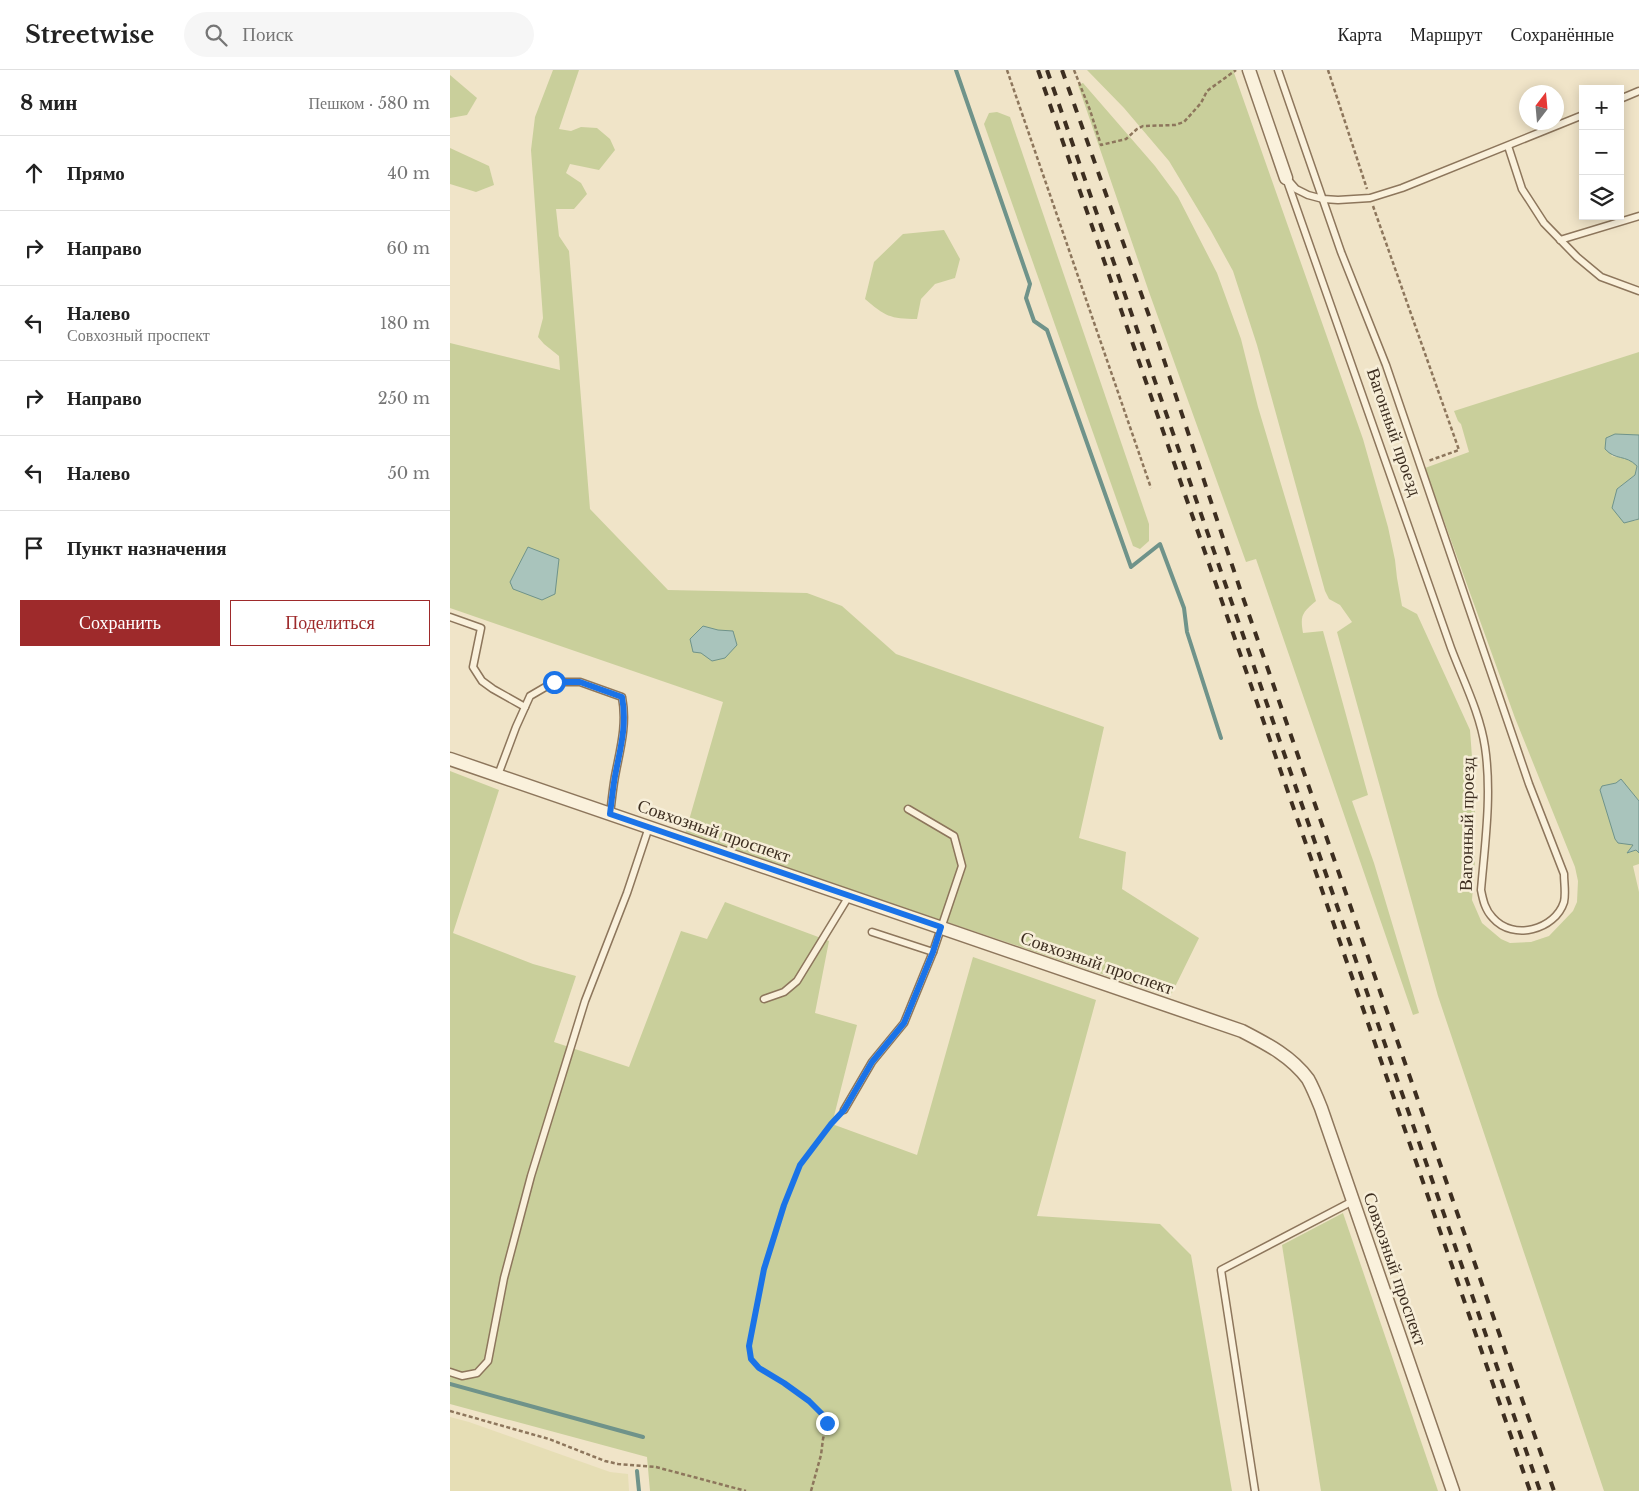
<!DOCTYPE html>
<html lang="ru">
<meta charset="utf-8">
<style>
body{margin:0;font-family:"Libre Baskerville",serif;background:#f6f6f6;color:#222}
.controls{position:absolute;right:15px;top:15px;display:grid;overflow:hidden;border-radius:0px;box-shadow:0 2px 12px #0003}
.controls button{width:45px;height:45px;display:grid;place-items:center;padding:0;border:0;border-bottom:1px solid #e0e0e0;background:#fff;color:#222;font:25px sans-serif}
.compass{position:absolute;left:1069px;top:15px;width:45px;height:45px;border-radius:50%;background:#fff;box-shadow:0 2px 12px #0003;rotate:16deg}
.stop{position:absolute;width:15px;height:15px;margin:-11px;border:4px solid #1a73e8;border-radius:50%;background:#fff}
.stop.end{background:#1a73e8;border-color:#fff;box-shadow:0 1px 5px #0008}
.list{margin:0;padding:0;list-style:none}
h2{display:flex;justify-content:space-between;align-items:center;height:65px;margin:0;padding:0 20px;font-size:21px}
h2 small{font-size:16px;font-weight:400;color:#767676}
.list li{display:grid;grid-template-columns:32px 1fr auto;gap:15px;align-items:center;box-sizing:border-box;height:75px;padding:0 20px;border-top:1px solid #e0e0e0}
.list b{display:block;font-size:19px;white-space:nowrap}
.list p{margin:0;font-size:16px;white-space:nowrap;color:#767676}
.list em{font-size:16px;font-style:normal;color:#767676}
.actions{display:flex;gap:10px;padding:15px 20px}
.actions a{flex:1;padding:11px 0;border:1px solid #9e2a2b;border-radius:0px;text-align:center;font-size:18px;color:#9e2a2b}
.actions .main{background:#9e2a2b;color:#fff}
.icon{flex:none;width:28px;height:28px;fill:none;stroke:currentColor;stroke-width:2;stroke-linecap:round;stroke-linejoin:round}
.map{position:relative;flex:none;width:1189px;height:1421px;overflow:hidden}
header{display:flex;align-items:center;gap:30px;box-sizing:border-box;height:70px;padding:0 25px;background:#fff;border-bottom:1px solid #e0e0e0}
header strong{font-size:24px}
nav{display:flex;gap:28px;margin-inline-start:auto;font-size:18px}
.search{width:350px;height:45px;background:#f6f6f6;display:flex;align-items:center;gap:12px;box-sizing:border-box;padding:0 18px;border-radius:28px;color:#767676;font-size:19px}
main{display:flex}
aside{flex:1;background:#fff}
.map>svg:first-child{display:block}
.farmland{fill:#e6deb5}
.green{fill:#c9cf9b}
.water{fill:#a9c4bc;stroke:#6f938a}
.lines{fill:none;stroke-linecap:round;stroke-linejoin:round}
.stream{stroke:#6f938a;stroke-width:4}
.lane-casing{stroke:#8d765c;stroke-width:9}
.street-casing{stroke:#8d765c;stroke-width:15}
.path{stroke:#8d765c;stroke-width:2.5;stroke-dasharray:4 2.5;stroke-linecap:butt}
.lane{stroke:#faf1dc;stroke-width:6}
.street{stroke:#faf1dc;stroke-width:12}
.rail{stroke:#3d2e20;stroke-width:4;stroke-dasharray:9 9;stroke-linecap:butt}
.route{stroke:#1a73e8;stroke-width:6}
.labels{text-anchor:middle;stroke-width:5;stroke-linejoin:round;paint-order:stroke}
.street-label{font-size:18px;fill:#3d2e20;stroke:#f7eed8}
</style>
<header>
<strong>Streetwise</strong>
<div class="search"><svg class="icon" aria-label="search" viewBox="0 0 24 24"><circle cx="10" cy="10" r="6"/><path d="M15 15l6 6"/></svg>Поиск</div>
<nav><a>Карта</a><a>Маршрут</a><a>Сохранённые</a></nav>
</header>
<main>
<aside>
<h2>8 мин<small>Пешком · 580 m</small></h2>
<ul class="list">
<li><svg class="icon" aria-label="ahead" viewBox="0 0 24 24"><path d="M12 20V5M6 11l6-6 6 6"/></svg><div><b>Прямо</b></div><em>40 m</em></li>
<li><svg class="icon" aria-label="right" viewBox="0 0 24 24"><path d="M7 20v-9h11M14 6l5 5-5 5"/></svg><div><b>Направо</b></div><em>60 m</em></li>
<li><svg class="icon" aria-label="left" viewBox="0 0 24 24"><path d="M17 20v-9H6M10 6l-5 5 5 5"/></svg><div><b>Налево</b><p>Совхозный проспект</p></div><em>180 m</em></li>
<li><svg class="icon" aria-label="right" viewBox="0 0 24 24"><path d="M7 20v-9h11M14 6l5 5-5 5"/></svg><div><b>Направо</b></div><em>250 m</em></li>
<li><svg class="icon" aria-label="left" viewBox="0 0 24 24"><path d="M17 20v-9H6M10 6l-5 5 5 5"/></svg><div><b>Налево</b></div><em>50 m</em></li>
<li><svg class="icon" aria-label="arrive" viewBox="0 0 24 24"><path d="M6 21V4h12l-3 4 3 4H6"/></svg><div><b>Пункт назначения</b></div></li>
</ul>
<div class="actions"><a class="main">Сохранить</a><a>Поделиться</a></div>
</aside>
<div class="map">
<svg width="1189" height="1421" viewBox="0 0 1189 1421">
<rect width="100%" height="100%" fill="#f0e4c8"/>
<polygon class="farmland" points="0,1347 19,1352 160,1402 178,1404 179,1421 0,1421"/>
<g class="green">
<polygon points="103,0 129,0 109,59 121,61 131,57 147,58 160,69 165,80 149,100 120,94 116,103 131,113 137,124 124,139 106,139 109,166 119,181 140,439 218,520 357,523 392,536 446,584 654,657 629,768 676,782 672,819 749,868 720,927 235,764 273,632 0,538 0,273 110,300 109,286 94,274 88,267 93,248 81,80 85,47"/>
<polygon points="637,0 783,0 913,369 938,457 945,490 947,508 952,536 967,544 1020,660 1025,728 1025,790 1022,830 1032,853 1051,869 1060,873 1081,872 1099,866 1123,841 1127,832 1128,811 1125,797 1065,648 975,398 1019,382 1011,354 1008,351 1004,341 1189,282 1189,365 1186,365 1161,386 1180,389 1187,395 1185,405 1167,419 1184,451 1189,449 1189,731 1171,710 1166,713 1153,716 1173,774 1178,773 1183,775 1177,783 1186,780 1189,783 1189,794 1183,796 1189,822 1189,1421 1154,1421 988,926 887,562 902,552 890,535 879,529 875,521 807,275 783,201 761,161 719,91 674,38"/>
<polygon points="0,5 27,28 17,45 0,48"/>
<path d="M633,13L705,96L728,127L767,203L791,269L808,337L866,531C852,543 850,545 853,563L873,561L918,725L902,731L924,793L969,943L963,945L806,489L796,492L699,222L628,15Z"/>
<polygon points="547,42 560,47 699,454 699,471 690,479 683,476 534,54 539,43"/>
<polygon points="0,78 39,96 44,115 26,122 0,114"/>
<path d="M494,160L510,189L505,208L485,214L471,229L467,249C440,249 435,246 415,229L424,192L453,164Z"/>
<polygon points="0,701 49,720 3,863 83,894 126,906 104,972 179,997 231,861 257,869 275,832 379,871 365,943 407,955 382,1054 467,1085 523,887 646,930 587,1146 710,1154 741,1185 782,1421 200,1421 197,1387 0,1334"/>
<polygon points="893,1143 988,1421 871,1421 832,1175"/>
</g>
<g class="water">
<path d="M1165,364L1189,365V449L1174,453L1162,438L1167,419L1185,405L1187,396C1175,384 1166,391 1155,379L1156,368Z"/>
<polygon points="78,477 109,489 105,524 92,530 63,519 60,512"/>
<polygon points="253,556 268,560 283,561 287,575 275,588 262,591 251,583 243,582 240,569"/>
<polygon points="1171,709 1189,731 1189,783 1186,780 1177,783 1183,775 1168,773 1165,769 1150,720 1152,716 1166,713"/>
</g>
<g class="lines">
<g class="stream">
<polyline points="506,0 580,214 576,228 584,251 597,260 681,497 710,474 734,538 737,562 771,668"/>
<polyline points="0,1314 193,1367"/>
<polyline points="187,1401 189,1421"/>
</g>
<defs>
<g id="lane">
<path d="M828,0L891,182L936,295L1079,714L1114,804C1114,813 1116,823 1114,832C1105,860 1063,871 1043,848C1035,840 1033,830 1031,820C1035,773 1042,724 1035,677C1030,643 1013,610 1001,578L836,108"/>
<polyline points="1170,29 1189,21"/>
<polyline points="1058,76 1072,119 1094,153 1127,187 1151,207 1189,221"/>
<polyline points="839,111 846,119 858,125 873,129 888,130 920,128 952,118 1133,45"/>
<polyline points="1110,170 1189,146"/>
<polyline points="0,547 31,558 23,597 32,611 43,619 75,637"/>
<path d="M48,705L66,657L80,626L104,612H130L172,627C177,653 171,676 166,701C163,715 162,729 160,744"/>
<polyline points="422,862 483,882"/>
<polyline points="314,929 334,922 347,911 399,826"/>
<polyline points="394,1040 422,992 454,953 483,882 512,796 504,766 458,739"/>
<polyline points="0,1302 12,1306 27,1303 38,1291 54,1208 81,1106 135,931 177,823 199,757"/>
<polyline points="805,1421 771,1200 903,1131"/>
</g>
<g id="street">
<polyline points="799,0 836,108"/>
<path d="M0,689L792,961C817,974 841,986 858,1009C863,1018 867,1028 871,1038L1003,1421"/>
</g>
</defs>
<use href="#lane" class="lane-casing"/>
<use href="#street" class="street-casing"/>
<g class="path">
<polyline points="557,0 701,418"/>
<polyline points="624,0 640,40 651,75 676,69 687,59 693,56 725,55 734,52 751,33 757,21 786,0"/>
<polyline points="878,0 917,119"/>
<polyline points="923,136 1009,380 978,391"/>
<polyline points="0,1341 99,1369 155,1391 168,1394 206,1397 296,1421"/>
<polyline points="361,1421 371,1385 373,1369 377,1353 375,1347 359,1331 335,1313 309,1298 301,1289 299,1276 314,1199 334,1135 350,1095 381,1054 389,1046"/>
</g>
<use href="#lane" class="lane"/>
<use href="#street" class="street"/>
<g class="rail">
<polyline points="588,0 1080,1421"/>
<polyline points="597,0 1090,1421"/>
<polyline points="612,0 703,257 790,519 1104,1421"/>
</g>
</g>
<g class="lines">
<path class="route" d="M104,612H130L172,627C177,653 171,676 166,701C163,715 162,729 160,744L491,857L483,882L454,953L422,992L394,1040L381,1054L350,1095L334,1135L314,1199L299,1276L301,1289L309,1298L334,1313L359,1331L375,1347L377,1353"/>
</g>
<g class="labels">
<g class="street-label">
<text transform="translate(944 362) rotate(71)" y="6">Вагонный проезд</text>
<text transform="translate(1017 754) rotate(-89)" y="6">Вагонный проезд</text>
<text transform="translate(264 761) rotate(19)" y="6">Совхозный проспект</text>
<text transform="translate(647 893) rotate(19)" y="6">Совхозный проспект</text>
<text transform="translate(945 1199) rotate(71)" y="6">Совхозный проспект</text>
</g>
</g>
</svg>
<div class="controls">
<button>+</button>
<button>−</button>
<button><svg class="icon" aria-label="layers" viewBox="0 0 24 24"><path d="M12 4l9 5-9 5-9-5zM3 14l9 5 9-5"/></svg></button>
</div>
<svg class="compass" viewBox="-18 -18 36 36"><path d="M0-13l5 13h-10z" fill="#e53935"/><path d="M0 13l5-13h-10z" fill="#767676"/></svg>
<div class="stop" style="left:104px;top:612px"></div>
<div class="stop end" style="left:377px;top:1353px"></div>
</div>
</main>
